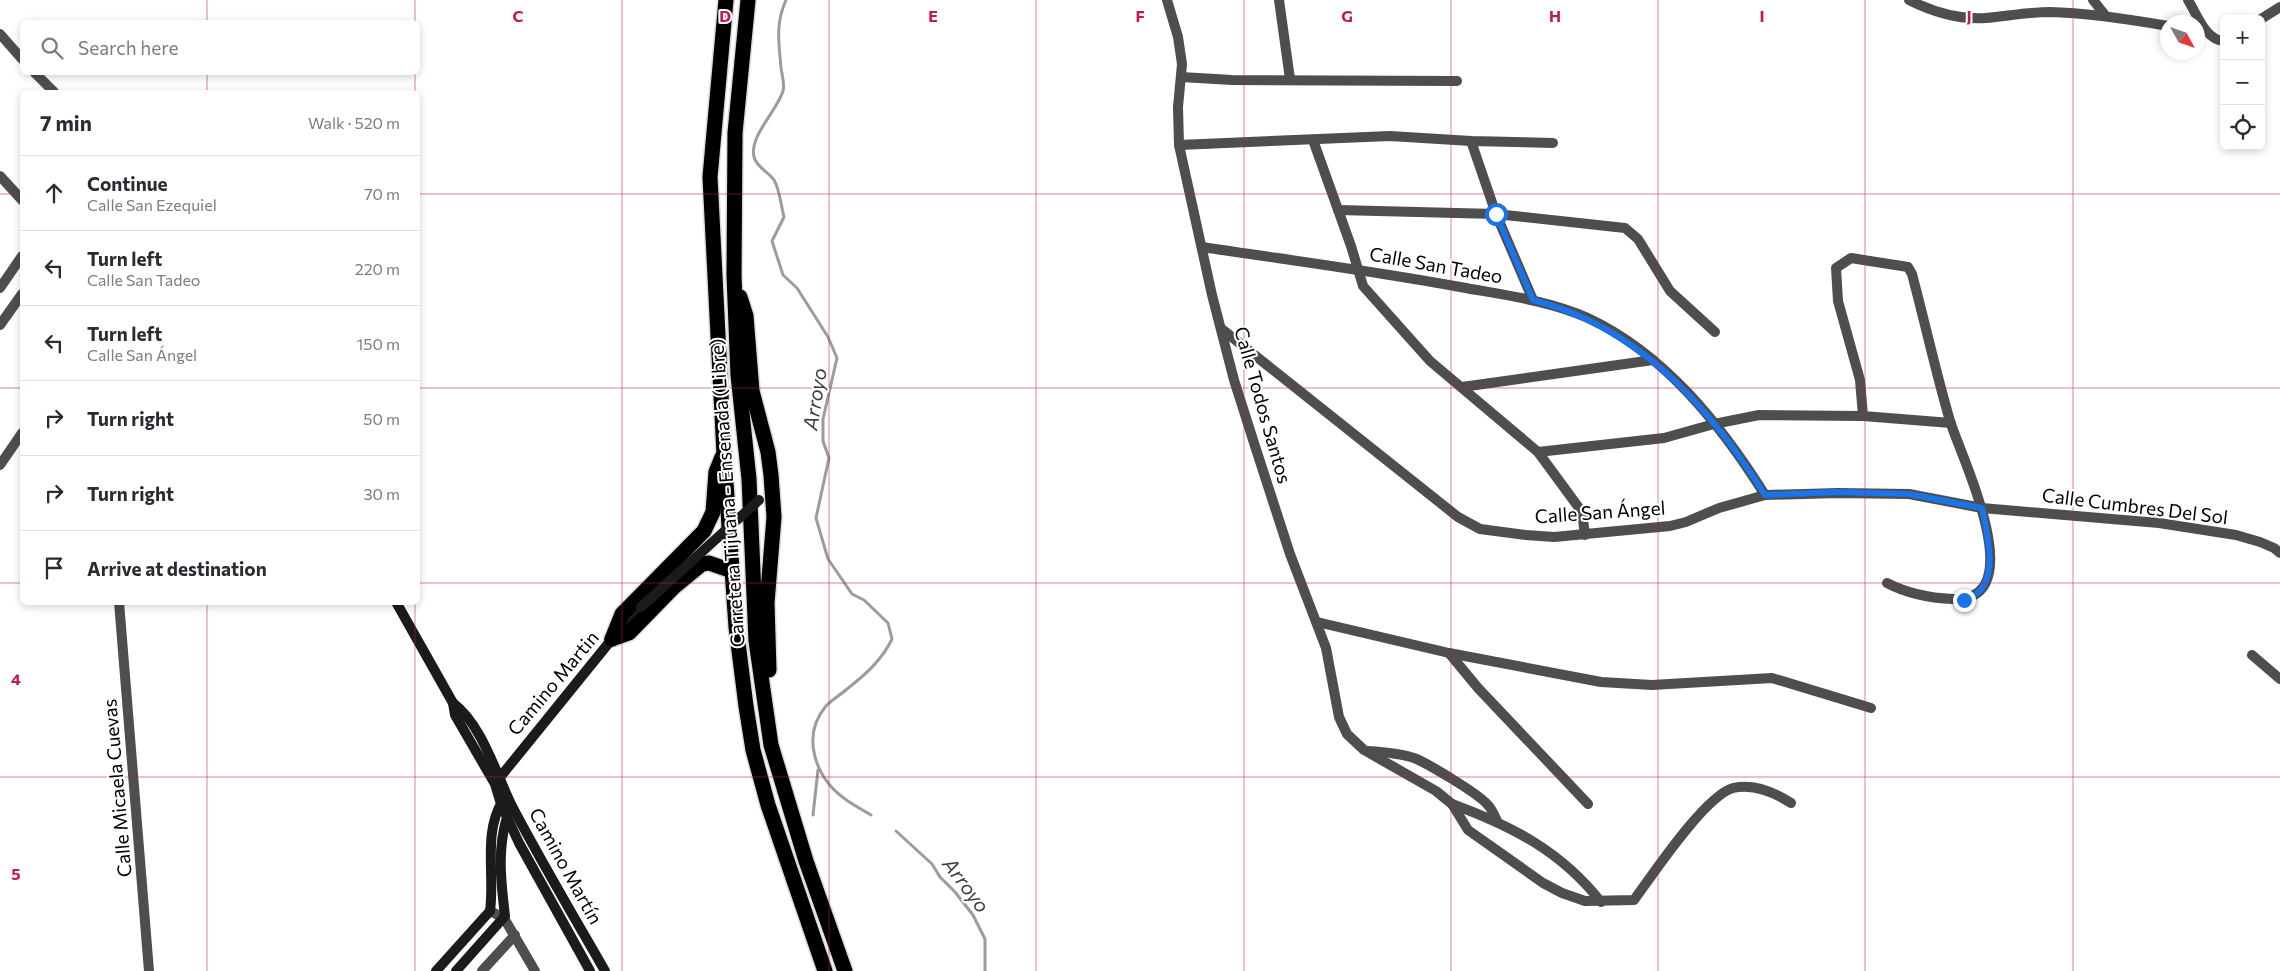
<!DOCTYPE html>
<meta charset="utf-8">
<style>
body{margin:0;font-family:Commissioner,sans-serif;background:#f2f2f3;color:#2b2b33}
.controls{position:absolute;right:15px;top:15px;display:grid;overflow:hidden;border-radius:8px;box-shadow:0 2px 8px #0003}
.controls button{width:45px;height:45px;display:grid;place-items:center;padding:0;border:0;border-bottom:1px solid #e1e1e2;background:#fff;color:#2b2b33;font:25px sans-serif}
.compass{position:absolute;left:2160px;top:15px;width:45px;height:45px;border-radius:50%;background:#fff;box-shadow:0 2px 8px #0003;rotate:130deg}
.stop{position:absolute;width:15px;height:15px;margin:-11px;border:4px solid #1a73e8;border-radius:50%;background:#fff}
.stop.end{background:#1a73e8;border-color:#fff;box-shadow:0 1px 5px #0008}
.list{margin:0;padding:0;list-style:none}
h2{display:flex;justify-content:space-between;align-items:center;height:65px;margin:0;padding:0 20px;font-size:21px}
h2 small{font-size:16px;font-weight:400;color:#7c7c81}
.list li{display:grid;grid-template-columns:32px 1fr auto;gap:15px;align-items:center;box-sizing:border-box;height:75px;padding:0 20px;border-top:1px solid #e1e1e2}
.list b{display:block;font-size:19px;white-space:nowrap}
.list p{margin:0;font-size:16px;white-space:nowrap;color:#7c7c81}
.list em{font-size:16px;font-style:normal;color:#7c7c81}
.icon{flex:none;width:28px;height:28px;fill:none;stroke:currentColor;stroke-width:2;stroke-linecap:round;stroke-linejoin:round}
.map{position:relative;flex:none;width:2280px;height:971px;overflow:hidden}
.search{position:absolute;background:#fff;box-shadow:0 2px 8px #0003;left:20px;top:20px;width:400px;height:55px;display:flex;align-items:center;gap:12px;box-sizing:border-box;padding:0 18px;border-radius:8px;color:#7c7c81;font-size:19px}
.panel{position:absolute;background:#fff;box-shadow:0 2px 8px #0003;left:20px;top:90px;width:400px;height:515px;border-radius:8px}
.map>svg:first-child{display:block}
.lines{fill:none;stroke-linecap:round;stroke-linejoin:round}
.stream{stroke:#9c9c9c;stroke-width:3}
.highway-casing{stroke:#dbdbdb;stroke-width:18}
.street{stroke:#4e4e4e;stroke-width:10}
.secondary{stroke:#1b1b1b;stroke-width:10}
.highway{stroke:#000;stroke-width:15}
.secondary-bridge{stroke:#1b1b1b;stroke-width:10}
.route{stroke:#1a73e8;stroke-width:6}
.grid{fill:none;stroke:#c2185b;stroke-width:1;stroke-opacity:0.55}
.labels{text-anchor:middle;stroke-width:4;stroke-linejoin:round;paint-order:stroke}
.street-label{font-size:19px;fill:#000;stroke:#fff}
.water-label{font-size:20px;font-style:italic;fill:#3d3d3d;stroke:#fff}
.grid-label{font-size:16px;text-anchor:middle;font-weight:bold;fill:#c2185b;stroke:#fff;stroke-width:4;stroke-linejoin:round;paint-order:stroke}
</style>
<div class="map">
<svg width="2280" height="971" viewBox="0 0 2280 971">
<rect width="100%" height="100%" fill="#fff"/>
<g class="lines">
<g class="stream">
<path d="M786,0C775,25 779,42 781,68C782,75 785,84 783,91C777,111 749,136 754,157C757,168 769,172 774,180C780,190 781,206 784,217L772,241L783,275L797,288L828,337L837,358L823,419V441L829,458L816,518L828,559L852,594L864,600L888,623L892,639C882,660 865,675 847,689C840,695 832,700 826,706C800,737 816,778 845,799C853,805 863,810 871,815"/>
<polyline points="813,815 818,770"/>
<polyline points="896,831 932,864 940,877 955,892 973,915 985,939 985,971"/>
</g>
<defs>
<g id="highway">
<polyline points="726,0 710,177 724,454 736,627 746,706 753,750 768,805 825,971"/>
<polyline points="748,0 735,133 734,276 738,375 749,479 756,641 771,745 806,861 845,971"/>
<polyline points="740,297 746,316 752,391 768,452 771,475 774,517 767,603 769,670"/>
<polyline points="612,639 622,614 704,531 713,512 716,472 722,457"/>
<polyline points="612,639 629,633 674,587 702,564 709,563 732,571"/>
</g>
</defs>
<use href="#highway" class="highway-casing"/>
<g class="street">
<path d="M1167,0L1178,37L1182,64L1178,107L1179,145L1212,295L1234,380L1254,443L1290,554L1326,648L1339,717L1347,734L1364,750L1436,791L1452,804L1468,830L1543,883L1562,893L1585,901L1634,900C1653,874 1705,796 1733,788C1754,783 1774,792 1791,803"/>
<polyline points="1279,0 1290,79"/>
<path d="M1909,0C1933,12 1959,20 1986,18C2008,16 2028,12 2050,12C2090,13 2128,19 2168,26"/>
<polyline points="2093,0 2105,15"/>
<path d="M2188,0C2197,14 2205,40 2224,41"/>
<polyline points="2261,19 2280,7"/>
<polyline points="0,34 22,59"/>
<polyline points="34,72 54,92"/>
<polyline points="1181,77 1232,80 1457,81"/>
<polyline points="1313,140 1351,246 1363,286 1430,361 1538,452 1582,512 1585,535"/>
<polyline points="1471,141 1496,214 1533,300"/>
<polyline points="1179,145 1390,136 1471,141 1553,143"/>
<polyline points="0,176 22,200"/>
<polyline points="1338,210 1496,214 1625,228 1638,239 1670,291 1715,332"/>
<path d="M1202,247C1288,260 1374,271 1460,287C1503,295 1548,300 1588,318C1665,354 1721,425 1765,495"/>
<polyline points="0,288 22,256"/>
<polyline points="0,325 22,294"/>
<polyline points="1223,330 1458,517 1480,529 1526,535 1554,537 1670,526 1686,522 1719,508 1765,495 1838,493 1909,494 1982,508 2159,523 2236,535 2260,542 2274,548 2280,553"/>
<polyline points="1462,387 1653,360"/>
<path d="M1863,416L1860,380L1838,301L1836,268L1851,258L1908,267L1912,274C1925,323 1936,373 1950,421C1961,457 2033,602 1953,599C1929,598 1908,594 1887,583"/>
<polyline points="1538,452 1664,438 1714,424 1759,415 1863,416 1951,423"/>
<polyline points="0,465 22,433"/>
<polyline points="119,602 149,971"/>
<polyline points="1317,622 1449,653 1601,682 1652,685 1772,678 1871,708"/>
<polyline points="1449,653 1478,688 1588,804"/>
<polyline points="2252,655 2280,679"/>
<path d="M1368,751C1384,752 1399,753 1414,758C1429,764 1477,793 1487,804C1492,809 1494,814 1497,821"/>
<path d="M1452,804C1512,826 1561,851 1601,902"/>
<polyline points="490,911 504,918 535,971"/>
<polyline points="482,971 515,935"/>
</g>
<g class="secondary">
<polyline points="396,602 453,703 455,715 495,784 501,804 519,843 590,971"/>
<path d="M453,703C482,724 497,777 513,808C542,863 574,917 605,971"/>
<polyline points="497,781 612,639 641,607"/>
<path d="M436,971L490,911C495,876 483,833 502,802"/>
<path d="M456,971L505,916C501,882 497,850 507,817"/>
</g>
<use href="#highway" class="highway"/>
<polyline class="secondary-bridge" points="641,607 759,500"/>
</g>
<g class="lines">
<path class="route" d="M1496,214L1533,300C1639,327 1709,406 1765,495L1838,492L1909,494L1982,508C1988,537 2002,590 1964,600"/>
</g>
<path class="grid" d="M207,0V22M415,0V22M622,0V971M829,0V971M1036,0V971M1244,0V971M1451,0V971M1658,0V971M1865,0V971M2073,0V971M207,72V92M415,72V92M0,194H22M418,194H2280M0,388H22M418,388H2280M0,583H22M418,583H2280M207,602V971M415,602V971M0,777H2280"/>
<g class="labels">
<g class="street-label">
<text transform="translate(1436 265) rotate(10)" y="7">Calle San Tadeo</text>
<text transform="translate(1263 405) rotate(74)" y="7">Calle Todos Santos</text>
<text transform="translate(727 493) rotate(-94)" y="7">Carretera Tijuana - Ensenada (Libre)</text>
<text transform="translate(2135 506) rotate(7)" y="7">Calle Cumbres Del Sol</text>
<text transform="translate(1600 512) rotate(-4)" y="7">Calle San Ángel</text>
<text transform="translate(553 683) rotate(-50)" y="7">Camino Martin</text>
<text transform="translate(117 788) rotate(-95)" y="7">Calle Micaela Cuevas</text>
<text transform="translate(566 866) rotate(61)" y="7">Camino Martín</text>
</g>
<g class="water-label">
<text transform="translate(815 399) rotate(-81)" y="7">Arroyo</text>
<text transform="translate(966 885) rotate(53)" y="7">Arroyo</text>
</g>
</g>
<g class="grid-label">
<text x="518" y="22">C</text>
<text x="725" y="22">D</text>
<text x="933" y="22">E</text>
<text x="1140" y="22">F</text>
<text x="1347" y="22">G</text>
<text x="1555" y="22">H</text>
<text x="1762" y="22">I</text>
<text x="1969" y="22">J</text>
<text x="16" y="685">4</text>
<text x="16" y="880">5</text>
</g>
</svg>
<div class="controls">
<button>+</button>
<button>−</button>
<button><svg class="icon" aria-label="locate" viewBox="0 0 24 24"><circle cx="12" cy="12" r="6"/><path d="M12 2v4M12 18v4M2 12h4M18 12h4"/></svg></button>
</div>
<svg class="compass" viewBox="-18 -18 36 36"><path d="M0-13l5 13h-10z" fill="#e53935"/><path d="M0 13l5-13h-10z" fill="#7c7c81"/></svg>
<div class="stop" style="left:1496px;top:214px"></div>
<div class="stop end" style="left:1964px;top:600px"></div>
<div class="search"><svg class="icon" aria-label="search" viewBox="0 0 24 24"><circle cx="10" cy="10" r="6"/><path d="M15 15l6 6"/></svg>Search here</div>
<section class="panel">
<h2>7 min<small>Walk · 520 m</small></h2>
<ul class="list">
<li><svg class="icon" aria-label="ahead" viewBox="0 0 24 24"><path d="M12 20V5M6 11l6-6 6 6"/></svg><div><b>Continue</b><p>Calle San Ezequiel</p></div><em>70 m</em></li>
<li><svg class="icon" aria-label="left" viewBox="0 0 24 24"><path d="M17 20v-9H6M10 6l-5 5 5 5"/></svg><div><b>Turn left</b><p>Calle San Tadeo</p></div><em>220 m</em></li>
<li><svg class="icon" aria-label="left" viewBox="0 0 24 24"><path d="M17 20v-9H6M10 6l-5 5 5 5"/></svg><div><b>Turn left</b><p>Calle San Ángel</p></div><em>150 m</em></li>
<li><svg class="icon" aria-label="right" viewBox="0 0 24 24"><path d="M7 20v-9h11M14 6l5 5-5 5"/></svg><div><b>Turn right</b></div><em>50 m</em></li>
<li><svg class="icon" aria-label="right" viewBox="0 0 24 24"><path d="M7 20v-9h11M14 6l5 5-5 5"/></svg><div><b>Turn right</b></div><em>30 m</em></li>
<li><svg class="icon" aria-label="arrive" viewBox="0 0 24 24"><path d="M6 21V4h12l-3 4 3 4H6"/></svg><div><b>Arrive at destination</b></div></li>
</ul>
</section>
</div>
